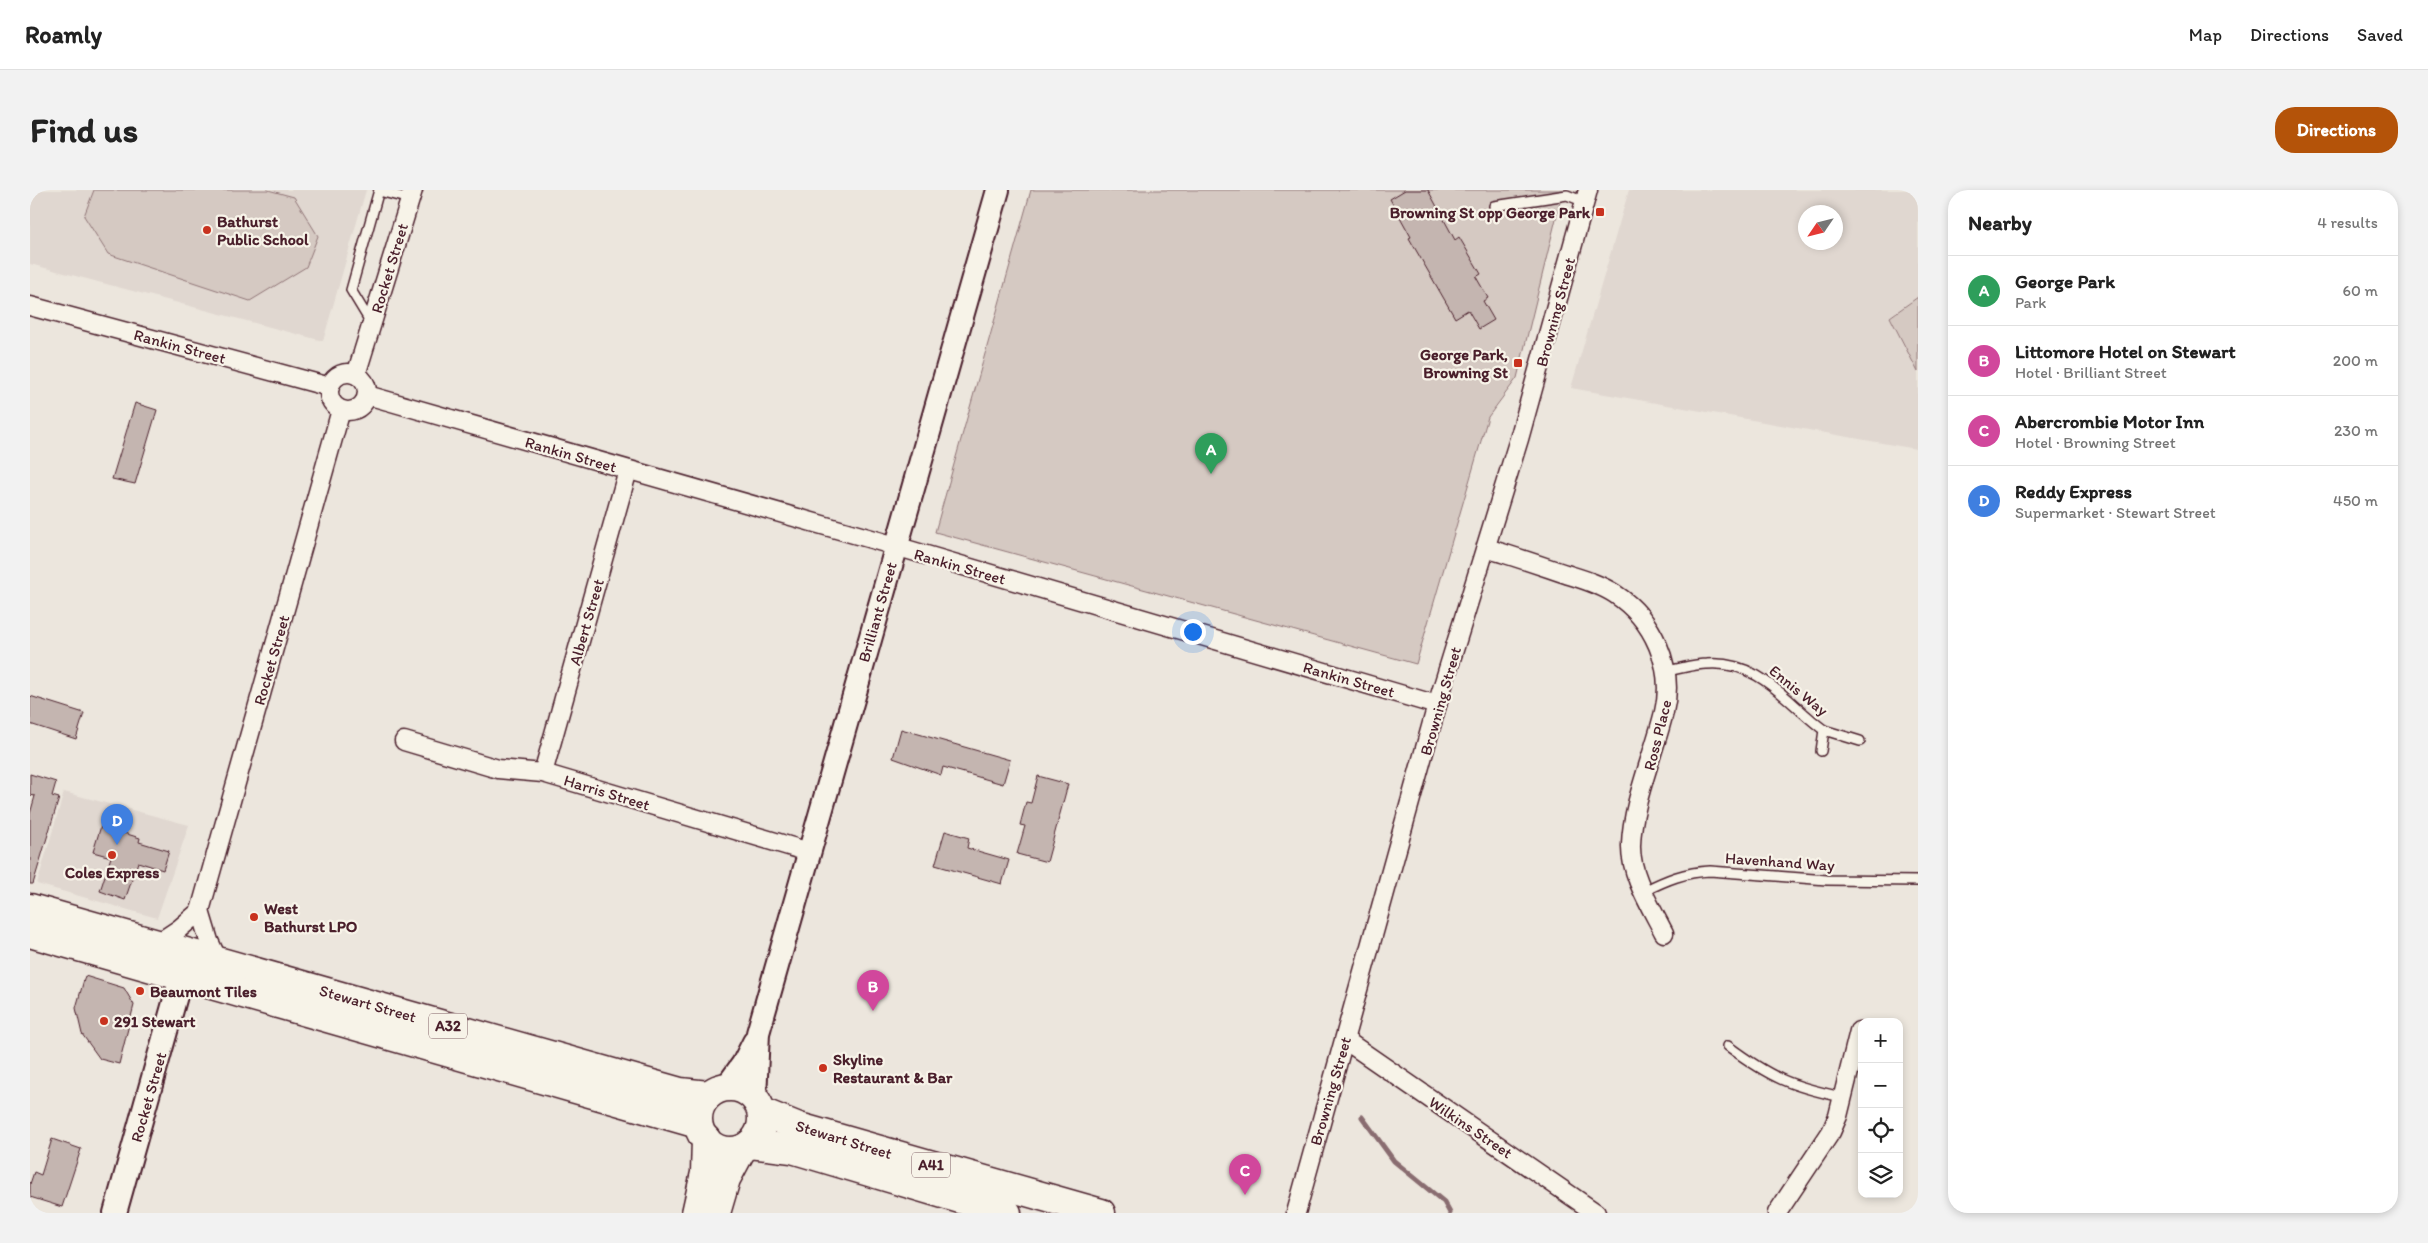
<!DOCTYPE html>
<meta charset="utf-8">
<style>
body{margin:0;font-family:Itim,sans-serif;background:#f2f2f2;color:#222}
.controls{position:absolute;right:15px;bottom:15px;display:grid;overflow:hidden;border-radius:10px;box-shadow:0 2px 8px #0003}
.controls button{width:45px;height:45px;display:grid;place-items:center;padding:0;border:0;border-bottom:1px solid #e0e0e0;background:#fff;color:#222;font:25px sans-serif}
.compass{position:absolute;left:1768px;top:15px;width:45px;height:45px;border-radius:50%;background:#fff;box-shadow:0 2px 8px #0003;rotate:235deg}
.you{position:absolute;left:1162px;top:441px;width:18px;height:18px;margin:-12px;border:4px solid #fff;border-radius:50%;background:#1a73e8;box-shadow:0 0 0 8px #1a73e833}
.badge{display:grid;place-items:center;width:32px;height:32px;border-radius:50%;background:#b45309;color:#fff;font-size:16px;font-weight:700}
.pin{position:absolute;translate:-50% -41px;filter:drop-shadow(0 1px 2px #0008)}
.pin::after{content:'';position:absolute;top:26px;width:18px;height:15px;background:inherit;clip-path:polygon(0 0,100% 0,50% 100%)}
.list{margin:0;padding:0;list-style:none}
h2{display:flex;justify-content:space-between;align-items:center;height:65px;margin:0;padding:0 20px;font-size:21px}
h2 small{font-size:16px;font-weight:400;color:#767676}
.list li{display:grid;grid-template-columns:32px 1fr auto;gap:15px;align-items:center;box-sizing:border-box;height:70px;padding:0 20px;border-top:1px solid #e0e0e0}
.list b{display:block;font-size:19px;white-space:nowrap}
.list p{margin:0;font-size:16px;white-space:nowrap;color:#767676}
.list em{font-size:16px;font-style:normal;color:#767676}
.icon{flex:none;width:28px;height:28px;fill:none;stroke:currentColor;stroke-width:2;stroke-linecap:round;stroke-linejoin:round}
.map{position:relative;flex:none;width:1888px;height:1023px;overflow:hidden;border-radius:20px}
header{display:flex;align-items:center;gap:30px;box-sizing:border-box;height:70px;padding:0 25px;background:#fff;border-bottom:1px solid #e0e0e0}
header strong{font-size:24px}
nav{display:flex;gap:28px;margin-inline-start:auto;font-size:18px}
.intro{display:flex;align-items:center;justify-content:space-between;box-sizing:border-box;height:120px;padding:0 30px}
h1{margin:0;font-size:35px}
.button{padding:12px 22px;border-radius:20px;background:#b45309;color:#fff;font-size:18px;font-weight:700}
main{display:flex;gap:30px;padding:0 30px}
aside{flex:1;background:#fff;border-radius:20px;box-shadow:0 2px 8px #0003}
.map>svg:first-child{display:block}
.built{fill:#e0d7d0;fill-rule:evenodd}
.green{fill:#d5c9c2;stroke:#907476}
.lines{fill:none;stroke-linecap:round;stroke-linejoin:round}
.stream{stroke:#896c6f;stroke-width:5}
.building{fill:#c4b5b0;stroke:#4a1f2b}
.service-casing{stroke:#4a1f2b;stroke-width:12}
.minor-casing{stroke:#4a1f2b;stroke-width:21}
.tertiary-casing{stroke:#4a1f2b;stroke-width:26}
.trunk-casing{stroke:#4a1f2b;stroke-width:31}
.service{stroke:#f7f3e8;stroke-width:9}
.minor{stroke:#f7f3e8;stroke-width:18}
.tertiary{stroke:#f7f3e8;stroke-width:22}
.trunk{stroke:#f7f3e8;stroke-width:28}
.poi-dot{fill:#c8321e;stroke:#f7f3e8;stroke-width:2}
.labels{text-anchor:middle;stroke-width:4.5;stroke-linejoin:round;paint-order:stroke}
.shield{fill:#f7f3e8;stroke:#7e5f64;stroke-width:1}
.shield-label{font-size:15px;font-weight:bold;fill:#4a1f2b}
.poi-label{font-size:16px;font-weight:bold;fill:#4a1f2b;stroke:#f7f3e8;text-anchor:start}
.street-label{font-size:16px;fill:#4a1f2b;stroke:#f7f3e8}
</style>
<header>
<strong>Roamly</strong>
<nav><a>Map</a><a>Directions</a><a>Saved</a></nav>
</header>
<div class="intro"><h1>Find us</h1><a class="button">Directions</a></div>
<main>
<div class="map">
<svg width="1888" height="1023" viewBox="0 0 1888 1023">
<rect width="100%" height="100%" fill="#ece6dd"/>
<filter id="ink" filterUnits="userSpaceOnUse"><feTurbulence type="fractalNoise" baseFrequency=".02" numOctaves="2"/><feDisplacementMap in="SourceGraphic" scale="10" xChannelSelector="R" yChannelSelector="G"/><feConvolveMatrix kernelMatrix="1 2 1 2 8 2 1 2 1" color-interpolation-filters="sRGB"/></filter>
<g filter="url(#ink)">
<g class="built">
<polygon points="0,0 336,0 293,151 0,74"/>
<path d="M1599,0H1888V107L1860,127L1888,182V249L1886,259L1541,198ZM1776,22H1806V52H1776Z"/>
<polygon points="34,602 159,635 127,728 7,694"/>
</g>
<g class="green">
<polygon points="64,0 238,0 264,7 288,46 276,77 220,111 78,64 54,26"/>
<polygon points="1001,0 1533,0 1487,188 1458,227 1386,474 905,342"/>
<polygon points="1888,107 1888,182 1860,127"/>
</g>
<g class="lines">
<polyline class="stream" points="1332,927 1364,971 1414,1012 1420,1023"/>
</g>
<g class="building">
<polygon points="1375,0 1398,0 1425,50 1429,47 1451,84 1446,87 1458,108 1453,111 1464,130 1449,139 1438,120 1425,128 1379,48 1381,47 1360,9"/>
<polygon points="105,213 127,220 105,294 82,289"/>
<polygon points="0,506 54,523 46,549 0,534"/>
<polygon points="871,539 980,570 973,594 913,577 911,585 863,568"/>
<polygon points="0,584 26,592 22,606 29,608 3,694 0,694 0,624 5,606 0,605"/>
<polygon points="1008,586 1038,594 1017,672 987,664 995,636 990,635 996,612 1001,613"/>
<polygon points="71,636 110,648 109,652 139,661 133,680 108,672 95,710 70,701 81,667 63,662"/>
<polygon points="915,641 939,648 937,658 979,670 972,694 905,675"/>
<polygon points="55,786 94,798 104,815 89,874 70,869 52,844 46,818"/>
<polygon points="22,949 51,959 32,1017 0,1007 0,994 4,982 11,985"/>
</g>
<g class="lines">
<defs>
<g id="service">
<polyline points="349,1 380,9"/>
<polyline points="1464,16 1537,5 1555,12"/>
<polyline points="341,133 321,100 349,0"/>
<path d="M1636,481C1649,479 1664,474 1677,474C1730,470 1757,513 1794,540"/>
<polyline points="1791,561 1794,540 1830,551"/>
<path d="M1614,701C1636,690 1655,682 1680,681L1797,690L1888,691"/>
<path d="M1698,856C1741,888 1760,896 1812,907"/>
</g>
<g id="minor">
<polyline points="0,116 300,197"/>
<circle cx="318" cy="202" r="19"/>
<polyline points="326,185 383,0"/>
<polyline points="337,205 845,350 1407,515"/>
<path d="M1456,358C1483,366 1509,375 1536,384C1552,389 1570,394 1585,404C1623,429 1645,477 1634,522C1624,564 1602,613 1601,655C1600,685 1621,717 1634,743"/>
<polyline points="374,551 468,579 513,583 779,662"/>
<polyline points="513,583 598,280"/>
<polyline points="170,721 311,220"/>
<polyline points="128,753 149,739 170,721 179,751 188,770"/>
<polyline points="1315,850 1566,1023"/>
<polyline points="1266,1023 1407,515 1489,249 1558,0"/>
<polyline points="1747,1023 1801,942 1808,926 1829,841"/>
</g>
<g id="tertiary">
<polyline points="697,896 713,874 724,852"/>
<polyline points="725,908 728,843 968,0"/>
<polyline points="85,1023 156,770"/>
</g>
<g id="trunk">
<polyline points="0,718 650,902 678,905"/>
<polyline points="0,743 668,934"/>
<circle cx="700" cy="929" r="32"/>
<polyline points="732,922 769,937 1071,1023"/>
<polyline points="720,954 762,959 977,1023"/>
<polyline points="666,1023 675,983 676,949"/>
<polyline points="686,1023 696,989 712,959"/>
</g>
</defs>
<use href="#service" class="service-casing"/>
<use href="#minor" class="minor-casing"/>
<use href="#tertiary" class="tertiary-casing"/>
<use href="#trunk" class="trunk-casing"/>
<use href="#service" class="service"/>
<use href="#minor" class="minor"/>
<use href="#tertiary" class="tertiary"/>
<use href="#trunk" class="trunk"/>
</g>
</g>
<g class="poi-dot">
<rect x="1565" y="17" width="10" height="10" rx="2.5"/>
<circle cx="177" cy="40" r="5"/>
<rect x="1483" y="168" width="10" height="10" rx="2.5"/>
<circle cx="82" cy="665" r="5"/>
<circle cx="224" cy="727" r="5"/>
<circle cx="110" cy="801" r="5"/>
<circle cx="74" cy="831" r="5"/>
<circle cx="793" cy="878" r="5"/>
</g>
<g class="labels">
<g class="shield">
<rect x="399" y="823.5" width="38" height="25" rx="4"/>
<rect x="882" y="962.5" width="38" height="25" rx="4"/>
</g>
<g class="shield-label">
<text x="418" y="841">A32</text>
<text x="901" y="980">A41</text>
</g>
<g class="poi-label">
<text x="1560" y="28" text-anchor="end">Browning St opp George Park</text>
<text x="187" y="37">Bathurst<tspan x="187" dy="18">Public School</tspan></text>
<text x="1478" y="170" text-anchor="end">George Park,<tspan x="1478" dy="18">Browning St</tspan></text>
<text x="82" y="688" text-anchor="middle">Coles Express</text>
<text x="234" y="724">West<tspan x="234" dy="18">Bathurst LPO</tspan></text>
<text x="120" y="807">Beaumont Tiles</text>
<text x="84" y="837">291 Stewart</text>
<text x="803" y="875">Skyline<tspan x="803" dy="18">Restaurant &amp; Bar</tspan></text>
</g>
<g class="street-label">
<text transform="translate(359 78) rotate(-73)" y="6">Rocket Street</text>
<text transform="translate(1525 122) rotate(-75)" y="6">Browning Street</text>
<text transform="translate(150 156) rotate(15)" y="6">Rankin Street</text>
<text transform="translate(541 264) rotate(16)" y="6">Rankin Street</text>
<text transform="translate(930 376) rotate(16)" y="6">Rankin Street</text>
<text transform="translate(847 422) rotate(-74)" y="6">Brilliant Street</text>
<text transform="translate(556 432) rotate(-74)" y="6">Albert Street</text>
<text transform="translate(241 470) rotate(-74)" y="6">Rocket Street</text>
<text transform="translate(1319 489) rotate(16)" y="6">Rankin Street</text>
<text transform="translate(1769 500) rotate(39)" y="6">Ennis Way</text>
<text transform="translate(1410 511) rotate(-74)" y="6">Browning Street</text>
<text transform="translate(1627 545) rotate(-76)" y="6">Ross Place</text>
<text transform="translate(577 602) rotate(17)" y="6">Harris Street</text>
<text transform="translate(1750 671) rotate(4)" y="6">Havenhand Way</text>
<text transform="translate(338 813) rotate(16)" y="6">Stewart Street</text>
<text transform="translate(1300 901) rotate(-74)" y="6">Browning Street</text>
<text transform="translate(118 907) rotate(-74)" y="6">Rocket Street</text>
<text transform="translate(1441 937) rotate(34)" y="6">Wilkins Street</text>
<text transform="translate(814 949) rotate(17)" y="6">Stewart Street</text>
</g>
</g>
</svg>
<div class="controls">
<button>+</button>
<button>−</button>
<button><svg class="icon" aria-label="locate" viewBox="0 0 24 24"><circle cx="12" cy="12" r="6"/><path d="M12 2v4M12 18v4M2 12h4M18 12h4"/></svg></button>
<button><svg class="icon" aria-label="layers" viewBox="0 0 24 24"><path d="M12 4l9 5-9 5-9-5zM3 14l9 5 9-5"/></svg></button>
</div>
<svg class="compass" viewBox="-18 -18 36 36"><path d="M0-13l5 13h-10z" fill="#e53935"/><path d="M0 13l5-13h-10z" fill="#767676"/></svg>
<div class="you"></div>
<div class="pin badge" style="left:1181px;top:284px;background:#2e9e5b">A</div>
<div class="pin badge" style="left:843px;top:821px;background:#d1479c">B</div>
<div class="pin badge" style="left:1215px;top:1005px;background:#d1479c">C</div>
<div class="pin badge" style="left:87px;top:655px;background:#3f7fe0">D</div>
</div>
<aside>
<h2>Nearby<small>4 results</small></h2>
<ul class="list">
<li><span class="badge" style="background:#2e9e5b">A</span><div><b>George Park</b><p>Park</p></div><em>60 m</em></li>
<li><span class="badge" style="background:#d1479c">B</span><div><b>Littomore Hotel on Stewart</b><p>Hotel · Brilliant Street</p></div><em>200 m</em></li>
<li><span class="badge" style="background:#d1479c">C</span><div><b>Abercrombie Motor Inn</b><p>Hotel · Browning Street</p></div><em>230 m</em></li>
<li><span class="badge" style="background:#3f7fe0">D</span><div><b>Reddy Express</b><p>Supermarket · Stewart Street</p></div><em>450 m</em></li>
</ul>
</aside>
</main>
